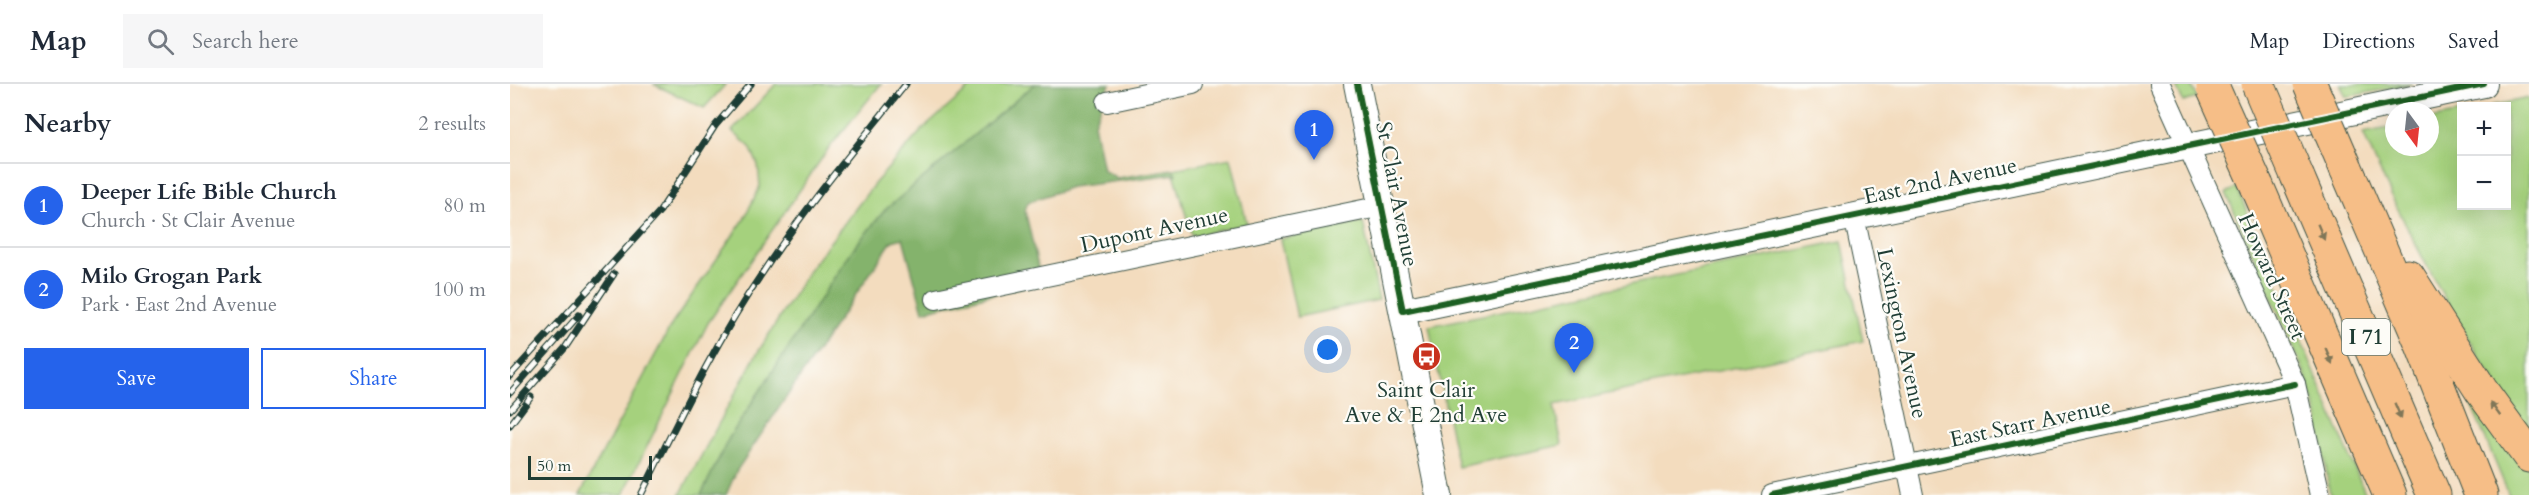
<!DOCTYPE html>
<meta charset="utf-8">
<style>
body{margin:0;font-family:Cardo,serif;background:#f6f6f7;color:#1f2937}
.controls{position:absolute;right:18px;top:18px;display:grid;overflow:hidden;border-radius:0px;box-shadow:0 6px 24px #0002}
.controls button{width:54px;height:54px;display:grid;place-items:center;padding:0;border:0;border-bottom:2px solid #e0e1e3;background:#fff;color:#1f2937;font:30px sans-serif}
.compass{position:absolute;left:1875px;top:18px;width:54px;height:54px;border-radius:50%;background:#fff;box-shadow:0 6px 24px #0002;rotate:165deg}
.scale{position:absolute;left:18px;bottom:15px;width:124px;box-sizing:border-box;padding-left:6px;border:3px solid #1f3d34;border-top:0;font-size:16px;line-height:21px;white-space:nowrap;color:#1f3d34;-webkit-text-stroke:4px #fdfcf7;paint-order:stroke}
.you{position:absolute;left:818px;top:266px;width:21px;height:21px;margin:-15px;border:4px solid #fff;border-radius:50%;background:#1a73e8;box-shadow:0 0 0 9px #1a73e833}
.badge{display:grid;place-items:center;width:39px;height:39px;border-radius:50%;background:#2563eb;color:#fff;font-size:20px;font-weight:700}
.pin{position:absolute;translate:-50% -50px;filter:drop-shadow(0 2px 3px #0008)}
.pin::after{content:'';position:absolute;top:32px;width:21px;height:18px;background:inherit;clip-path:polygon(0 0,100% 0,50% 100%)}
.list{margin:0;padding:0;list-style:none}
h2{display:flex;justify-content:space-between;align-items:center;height:78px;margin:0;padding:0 24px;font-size:26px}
h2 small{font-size:20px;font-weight:400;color:#747a83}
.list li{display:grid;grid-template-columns:39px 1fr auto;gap:18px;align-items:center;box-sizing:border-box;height:84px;padding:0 24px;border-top:2px solid #e0e1e3}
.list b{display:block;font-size:22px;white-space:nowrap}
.list p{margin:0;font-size:20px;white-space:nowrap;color:#747a83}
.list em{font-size:20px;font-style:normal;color:#747a83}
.actions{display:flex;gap:12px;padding:18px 24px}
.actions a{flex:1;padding:14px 0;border:2px solid #2563eb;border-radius:0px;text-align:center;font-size:21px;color:#2563eb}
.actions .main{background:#2563eb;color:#fff}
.icon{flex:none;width:33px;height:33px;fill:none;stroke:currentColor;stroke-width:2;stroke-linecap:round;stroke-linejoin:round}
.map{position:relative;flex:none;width:2019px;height:411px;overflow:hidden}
header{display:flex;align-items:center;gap:36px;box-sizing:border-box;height:84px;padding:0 30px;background:#fff;border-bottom:2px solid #e0e1e3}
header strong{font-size:28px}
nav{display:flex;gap:33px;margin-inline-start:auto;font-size:21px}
.search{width:420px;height:54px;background:#f6f6f7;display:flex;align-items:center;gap:15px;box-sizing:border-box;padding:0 21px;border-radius:0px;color:#747a83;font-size:22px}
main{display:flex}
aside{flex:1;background:#fff}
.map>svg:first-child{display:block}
.green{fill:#a5d17d;stroke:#628758;stroke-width:1.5}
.forest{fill:#84b36c;stroke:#527850;stroke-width:1.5}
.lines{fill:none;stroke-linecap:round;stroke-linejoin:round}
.minor-casing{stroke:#3f5549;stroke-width:22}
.tertiary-casing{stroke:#3f5549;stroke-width:28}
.motorway-casing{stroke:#3f5549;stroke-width:35}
.minor{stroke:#fff;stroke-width:20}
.tertiary{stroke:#fff;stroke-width:26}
.motorway{stroke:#f6be87;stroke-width:33}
.rail-casing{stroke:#1f3d34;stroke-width:7}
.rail{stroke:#fdfcf7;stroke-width:4.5;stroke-dasharray:14;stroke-linecap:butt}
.motorway-bridge-casing{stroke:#3f5549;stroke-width:35;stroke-linecap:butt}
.motorway-bridge{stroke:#f6be87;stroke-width:33}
.cycleway-casing{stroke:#fdfcf7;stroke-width:10}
.cycleway{stroke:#1b5e20;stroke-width:6}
.oneway{fill:#807759}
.labels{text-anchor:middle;stroke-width:4.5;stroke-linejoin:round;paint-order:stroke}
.shield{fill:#fdfcf7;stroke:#62766e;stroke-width:1.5}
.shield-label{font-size:21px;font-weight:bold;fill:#1f3d34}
.street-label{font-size:22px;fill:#1f3d34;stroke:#fdfcf7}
.poi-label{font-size:22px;fill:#1f3d34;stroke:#fdfcf7}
</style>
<header>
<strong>Map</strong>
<div class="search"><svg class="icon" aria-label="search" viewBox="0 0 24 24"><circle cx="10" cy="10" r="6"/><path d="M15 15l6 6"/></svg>Search here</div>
<nav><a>Map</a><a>Directions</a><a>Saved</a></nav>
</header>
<main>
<aside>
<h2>Nearby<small>2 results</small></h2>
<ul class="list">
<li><span class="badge">1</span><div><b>Deeper Life Bible Church</b><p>Church · St Clair Avenue</p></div><em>80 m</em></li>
<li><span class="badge">2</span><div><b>Milo Grogan Park</b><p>Park · East 2nd Avenue</p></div><em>100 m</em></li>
</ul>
<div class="actions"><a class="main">Save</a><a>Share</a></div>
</aside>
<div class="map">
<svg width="2019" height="411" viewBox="0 0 2019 411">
<rect width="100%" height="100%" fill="#fdfcf7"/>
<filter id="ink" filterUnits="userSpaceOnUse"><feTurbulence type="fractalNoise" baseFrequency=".0167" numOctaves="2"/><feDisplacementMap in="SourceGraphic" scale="12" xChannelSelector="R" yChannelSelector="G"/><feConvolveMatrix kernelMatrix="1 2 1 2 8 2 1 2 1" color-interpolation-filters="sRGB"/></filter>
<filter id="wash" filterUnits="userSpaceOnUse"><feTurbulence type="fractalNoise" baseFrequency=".008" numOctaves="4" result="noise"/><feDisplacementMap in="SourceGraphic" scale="24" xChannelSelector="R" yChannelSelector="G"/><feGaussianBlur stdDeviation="1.35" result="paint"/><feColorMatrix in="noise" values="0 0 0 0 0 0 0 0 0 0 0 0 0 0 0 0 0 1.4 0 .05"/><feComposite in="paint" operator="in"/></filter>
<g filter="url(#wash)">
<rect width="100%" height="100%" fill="#f3dcbe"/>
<g class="green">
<polygon points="143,0 216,0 194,24"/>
<polygon points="266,0 371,0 319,64 198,239 113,411 70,411 162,240 233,137 250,102 248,81 240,63 222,47"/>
<polygon points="464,0 525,0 375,126 343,165 219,354 191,411 170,411 245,273 301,183 365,99 412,46"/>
<polygon points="1665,0 1681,0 1687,14 1673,18"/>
<polygon points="1830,0 1902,0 1836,13"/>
<path d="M2019,14V348C1999,323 1983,296 1966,268C1923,197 1886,126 1853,49L1884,43V63H1920V35L1951,29L1952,122H1996V22H1980Z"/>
<polygon points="721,74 737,140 682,152 663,85"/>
<polygon points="1727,104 1856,411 1820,411 1808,332 1795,290 1716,109"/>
<polygon points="853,138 869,216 787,233 770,155"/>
<polygon points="1332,157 1353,257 1044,321 1052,361 948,383 919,242"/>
<polygon points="1955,306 2019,385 2019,411 1999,411"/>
</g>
<polygon class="forest" points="525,0 600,0 584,39 593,86 607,94 663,85 666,90 561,103 518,118 515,126 529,187 528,199 413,227 393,154 382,157 227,386 216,411 191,411 219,354 343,165 375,126"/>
</g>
<g filter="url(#ink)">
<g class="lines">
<defs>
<g id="minor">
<polyline points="1650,0 1785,300 1810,411"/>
<polyline points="597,18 683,0"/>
<polyline points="1344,132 1403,411"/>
<polyline points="426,215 872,122"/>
<polyline points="1262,411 1785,300"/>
</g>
<g id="tertiary">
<polyline points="847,0 929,411"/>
<polyline points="893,227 1974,0"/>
</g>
<g id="motorway">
<polyline points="1836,84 1912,261 1971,411"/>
<polyline points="1788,94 1924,411"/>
<polyline points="1747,102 1880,411"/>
<polyline points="1898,192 1971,306 2019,372"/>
</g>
</defs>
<use href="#minor" class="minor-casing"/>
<use href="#tertiary" class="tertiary-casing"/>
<use href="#motorway" class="motorway-casing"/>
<use href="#minor" class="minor"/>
<use href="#tertiary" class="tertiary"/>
<use href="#motorway" class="motorway"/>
<defs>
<g id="rail">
<polyline points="0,292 150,127 205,42 241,0"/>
<polyline points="0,309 69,231"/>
<polyline points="0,326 55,264 104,190"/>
<polyline points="0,341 21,313"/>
<path d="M131,411C169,335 205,258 253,188C296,122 347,62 396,0"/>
</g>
</defs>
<use href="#rail" class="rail-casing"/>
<use href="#rail" class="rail"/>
<defs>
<g id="motorway-bridge">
<polyline points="1748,0 1788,94"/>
<polyline points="1800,0 1836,84"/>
<polyline points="1703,4 1747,102"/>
</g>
</defs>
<use href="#motorway-bridge" class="motorway-bridge-casing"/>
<use href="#motorway-bridge" class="motorway-bridge"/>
<defs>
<g id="cycleway">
<polyline points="847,0 893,227 1974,0"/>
<polyline points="1262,411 1785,300"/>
</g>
</defs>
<use href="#cycleway" class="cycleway-casing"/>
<use href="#cycleway" class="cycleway"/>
</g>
<defs><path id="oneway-solid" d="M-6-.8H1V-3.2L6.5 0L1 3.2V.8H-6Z" transform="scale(1.5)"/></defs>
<g class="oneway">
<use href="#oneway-solid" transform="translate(1811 148) rotate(67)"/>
<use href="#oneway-solid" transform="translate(1819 272) rotate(67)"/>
<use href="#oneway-solid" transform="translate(1985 325) rotate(-126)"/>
<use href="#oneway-solid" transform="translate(1888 327) rotate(67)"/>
</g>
</g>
<defs>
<symbol id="bus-disc" viewBox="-11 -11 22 22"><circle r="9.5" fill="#c8321e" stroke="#fdfcf7"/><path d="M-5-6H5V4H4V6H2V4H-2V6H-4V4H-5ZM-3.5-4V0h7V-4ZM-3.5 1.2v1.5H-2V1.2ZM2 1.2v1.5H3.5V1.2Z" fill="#fff"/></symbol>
</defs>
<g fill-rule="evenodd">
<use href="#bus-disc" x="900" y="256" width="33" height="33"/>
</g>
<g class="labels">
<rect class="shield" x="1832" y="235" width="48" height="36" rx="4.5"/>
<g class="shield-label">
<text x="1856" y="260">I 71</text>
</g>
<g class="street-label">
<text transform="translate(1430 96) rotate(-12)" y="8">East 2nd Avenue</text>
<text transform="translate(888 110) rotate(79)" y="8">St Clair Avenue</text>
<text transform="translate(644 145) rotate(-12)" y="8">Dupont Avenue</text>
<text transform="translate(1763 192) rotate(66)" y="8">Howard Street</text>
<text transform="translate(1393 249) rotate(78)" y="8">Lexington Avenue</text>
<text transform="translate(1520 338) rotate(-12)" y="8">East Starr Avenue</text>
</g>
<g class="poi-label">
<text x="916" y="313">Saint Clair<tspan x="916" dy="25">Ave &amp; E 2nd Ave</tspan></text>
</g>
</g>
</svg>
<div class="controls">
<button>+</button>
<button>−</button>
</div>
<svg class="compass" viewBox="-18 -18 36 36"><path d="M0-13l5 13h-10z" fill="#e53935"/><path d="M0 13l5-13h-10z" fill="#747a83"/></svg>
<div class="scale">50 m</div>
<div class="you"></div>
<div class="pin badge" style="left:804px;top:76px">1</div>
<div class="pin badge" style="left:1064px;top:289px">2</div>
</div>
</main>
